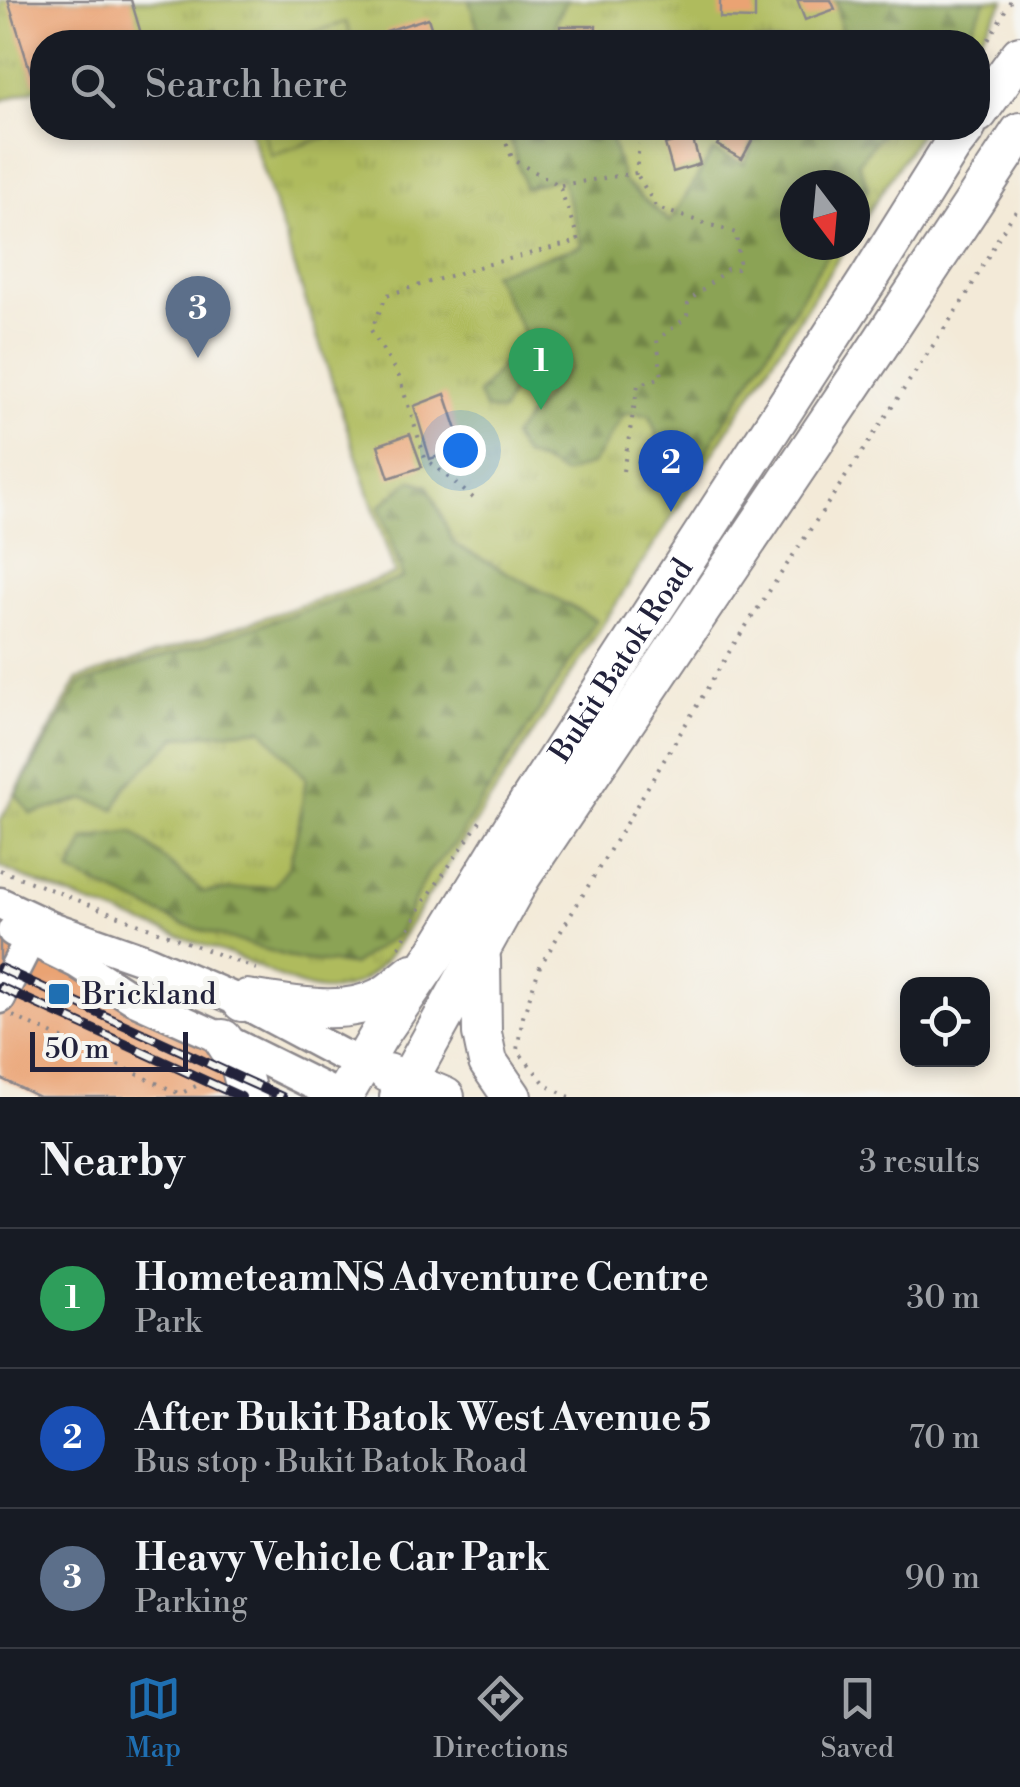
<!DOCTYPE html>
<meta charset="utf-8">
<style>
body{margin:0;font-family:"Libre Bodoni",serif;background:#242831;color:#f1f3f6}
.controls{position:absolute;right:30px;bottom:30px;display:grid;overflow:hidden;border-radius:20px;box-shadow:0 5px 15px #0003}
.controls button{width:90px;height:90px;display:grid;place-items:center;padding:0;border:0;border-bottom:2px solid #363941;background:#171b24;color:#f1f3f6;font:50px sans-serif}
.compass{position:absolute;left:780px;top:170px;width:90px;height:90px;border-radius:50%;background:#171b24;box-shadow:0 5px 15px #0003;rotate:164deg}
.scale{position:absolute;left:30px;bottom:25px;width:158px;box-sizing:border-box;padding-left:10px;border:5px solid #22223b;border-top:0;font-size:28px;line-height:35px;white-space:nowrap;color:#22223b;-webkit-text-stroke:8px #f6f6f2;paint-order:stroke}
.you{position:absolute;left:460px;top:450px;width:35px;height:35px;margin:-25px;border:8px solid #fff;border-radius:50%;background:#1a73e8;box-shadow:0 0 0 15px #1a73e833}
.badge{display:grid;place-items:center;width:65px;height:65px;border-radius:50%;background:#1f6fb2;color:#fff;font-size:32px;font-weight:700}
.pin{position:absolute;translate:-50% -82px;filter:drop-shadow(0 2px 5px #0008)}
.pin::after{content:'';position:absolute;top:52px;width:35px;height:30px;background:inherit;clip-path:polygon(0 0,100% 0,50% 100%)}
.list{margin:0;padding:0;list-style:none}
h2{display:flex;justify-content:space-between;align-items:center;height:130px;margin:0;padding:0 40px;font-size:42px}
h2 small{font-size:32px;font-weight:400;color:#9ea1a6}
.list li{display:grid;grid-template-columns:65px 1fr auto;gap:30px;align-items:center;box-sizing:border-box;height:140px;padding:0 40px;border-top:2px solid #363941}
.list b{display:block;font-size:38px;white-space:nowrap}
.list p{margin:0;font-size:32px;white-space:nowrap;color:#9ea1a6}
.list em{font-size:32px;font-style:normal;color:#9ea1a6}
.icon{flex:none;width:55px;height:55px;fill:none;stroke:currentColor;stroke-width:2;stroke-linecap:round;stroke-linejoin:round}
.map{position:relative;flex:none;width:1020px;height:1097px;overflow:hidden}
.search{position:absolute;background:#171b24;box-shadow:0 5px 15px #0003;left:30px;right:30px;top:30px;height:110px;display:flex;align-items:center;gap:25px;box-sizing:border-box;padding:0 35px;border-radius:40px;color:#9ea1a6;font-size:38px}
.sheet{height:550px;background:#171b24}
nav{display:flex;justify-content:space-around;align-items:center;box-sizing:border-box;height:140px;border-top:2px solid #363941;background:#171b24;font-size:28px;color:#9ea1a6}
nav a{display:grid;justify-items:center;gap:5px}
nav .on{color:#1f6fb2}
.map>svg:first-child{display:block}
.grass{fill:url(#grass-tufts);stroke:#686e4c;stroke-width:2.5}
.forest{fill:url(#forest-firs);stroke:#566248;stroke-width:2.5}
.pitch{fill:#afbb5d;stroke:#686e4c;stroke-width:2.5}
.building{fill:#eaa373}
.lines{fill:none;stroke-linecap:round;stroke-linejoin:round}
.minor-casing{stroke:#8a868a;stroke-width:35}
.major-casing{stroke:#8a868a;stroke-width:42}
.path{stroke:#8a868a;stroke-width:4;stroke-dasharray:2.5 8;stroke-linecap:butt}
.minor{stroke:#fff;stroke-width:30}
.major{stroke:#fff;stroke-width:38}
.rail-casing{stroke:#22223b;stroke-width:10}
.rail{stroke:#f6f6f2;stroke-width:6;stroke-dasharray:19;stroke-linecap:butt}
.poi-dot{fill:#1f6fb2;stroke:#f6f6f2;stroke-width:4}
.labels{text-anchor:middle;stroke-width:10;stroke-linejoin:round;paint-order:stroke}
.street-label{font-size:30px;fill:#22223b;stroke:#f6f6f2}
.poi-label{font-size:30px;fill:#22223b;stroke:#f6f6f2;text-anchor:start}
</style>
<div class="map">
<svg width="1020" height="1097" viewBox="0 0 1020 1097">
<defs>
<pattern id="grass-tufts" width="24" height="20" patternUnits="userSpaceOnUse" patternTransform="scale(2.5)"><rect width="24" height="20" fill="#afbb5d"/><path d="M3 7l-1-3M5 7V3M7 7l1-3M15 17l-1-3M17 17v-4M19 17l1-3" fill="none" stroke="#96a052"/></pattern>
<pattern id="forest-firs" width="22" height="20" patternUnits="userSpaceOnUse" patternTransform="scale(2.5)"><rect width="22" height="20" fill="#8ba354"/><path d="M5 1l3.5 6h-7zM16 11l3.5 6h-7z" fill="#718447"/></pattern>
</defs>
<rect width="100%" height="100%" fill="#f6f6f2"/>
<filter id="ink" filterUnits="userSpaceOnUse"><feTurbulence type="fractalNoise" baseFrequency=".01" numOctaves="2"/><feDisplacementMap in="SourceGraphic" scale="20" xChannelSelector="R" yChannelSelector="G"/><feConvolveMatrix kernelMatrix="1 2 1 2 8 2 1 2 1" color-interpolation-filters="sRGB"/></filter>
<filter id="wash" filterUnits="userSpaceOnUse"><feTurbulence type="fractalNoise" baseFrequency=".0048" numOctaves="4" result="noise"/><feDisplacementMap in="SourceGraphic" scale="40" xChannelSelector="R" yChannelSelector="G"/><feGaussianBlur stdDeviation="2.25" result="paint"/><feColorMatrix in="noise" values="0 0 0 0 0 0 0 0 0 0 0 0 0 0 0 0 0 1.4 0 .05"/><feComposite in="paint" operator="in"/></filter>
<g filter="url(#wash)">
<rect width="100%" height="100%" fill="#f3ead8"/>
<g class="grass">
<polygon points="0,0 1005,0 977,42 221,42 216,30 178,42 42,42 42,87 0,101"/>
<path d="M249,128H923L855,233V185H795V245H847L393,951C374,974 355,992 323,990C293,987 264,968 237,957C158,928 77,902 0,867V821L77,680L395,574Z"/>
</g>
<g class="forest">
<polygon points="469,0 568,0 556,21 556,42 482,42"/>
<polygon points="836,0 986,0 964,42 843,42"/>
<polygon points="507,128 608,128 624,182 670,222 713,151 744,164 760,128 886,128 858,163 869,188 855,210 855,185 795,185 795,245 833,245 693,473 663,473 651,462 660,445 650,415 625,413 592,464 563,474 542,462 524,456 512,436 570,367 565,354 541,358 516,381 502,412 485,409 478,394 526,337 492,273 582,246 561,177 525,188"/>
<polygon points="411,480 428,486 454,544 596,620 456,842 428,873 398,934 352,965 296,959 182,924 70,872 85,839 133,832 203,892 274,886 289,866 299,824 306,778 262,729 177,737 127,785 115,809 86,799 31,814 16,794 80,684 403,578 380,506"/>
</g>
<g class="pitch">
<polygon points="346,22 353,42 284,42"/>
<polygon points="262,128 354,128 271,155"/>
</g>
<g id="blocks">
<g class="building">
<polygon points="8,0 131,0 142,37 124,42 42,42 42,81 34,83"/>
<polygon points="720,0 755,0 755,19 720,18"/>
<polygon points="797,0 831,0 835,9 805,20"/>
<polygon points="428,18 436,42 390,42 386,31"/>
<polygon points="560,26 596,26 595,42 560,42"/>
<polygon points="727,128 742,128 755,135 742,159 717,145"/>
<polygon points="692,137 700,164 673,172 665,144"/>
<polygon points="445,394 463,448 430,459 414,406"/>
<polygon points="410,434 422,467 389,478 378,445"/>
<polygon points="0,937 237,1051 233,1097 39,1097 0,1078"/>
</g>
</g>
</g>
<g filter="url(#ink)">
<use href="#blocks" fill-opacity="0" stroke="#8a868a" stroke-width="2.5"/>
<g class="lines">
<defs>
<g id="minor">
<polyline points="0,903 51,927 145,960 242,1002 340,1054 363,1063"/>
<polyline points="13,931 76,962 132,998 223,1039 340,1097"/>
<polyline points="0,998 30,939"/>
</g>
<g id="major">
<polyline points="978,113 1020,55"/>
<polyline points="481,959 482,1033 488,1062 512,1097"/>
<path d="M242,1002L247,999C288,1004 342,1018 381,997C392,992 403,980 413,973"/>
<polyline points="223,1039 240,1065 248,1097"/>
<polyline points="388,1073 445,1097"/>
<path id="s1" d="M343,1097L378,1037L434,956L519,817L868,280L952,146L966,128"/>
<polyline points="399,1097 521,877 876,350 1020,132"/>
</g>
</defs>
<use href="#minor" class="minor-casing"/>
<use href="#major" class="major-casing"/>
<g class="path">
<polyline points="978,58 1011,0"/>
<polyline points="561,185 636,173 639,144"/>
<polyline points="623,471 638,385 662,377 657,340 687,317 688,302 727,269 740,269 736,233 657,208 636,173"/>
<polyline points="473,498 425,458 399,377 371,330 387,295 482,266 579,241 559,185 513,160 500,128"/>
<polyline points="0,870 256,969"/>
<polyline points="399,947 422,905 483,817"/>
<polyline points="13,1016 180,1094 212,1078"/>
<polyline points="570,1097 547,1086 517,1050 523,1017 540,966 734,644 966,296 1001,233 1020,205"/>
</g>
<use href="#minor" class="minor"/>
<use href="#major" class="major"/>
<defs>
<g id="rail">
<polyline points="0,968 282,1097"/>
<polyline points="0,987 241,1097"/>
</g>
</defs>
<use href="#rail" class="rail-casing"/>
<use href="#rail" class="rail"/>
</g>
</g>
<rect class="poi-dot" x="47" y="982" width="24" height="24" rx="5"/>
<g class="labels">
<g class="street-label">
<text dy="10" stroke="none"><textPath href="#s1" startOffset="518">Bukit Batok Road</textPath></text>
</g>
<g class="poi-label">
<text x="82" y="1004">Brickland</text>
</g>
</g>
</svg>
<div class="controls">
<button><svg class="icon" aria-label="locate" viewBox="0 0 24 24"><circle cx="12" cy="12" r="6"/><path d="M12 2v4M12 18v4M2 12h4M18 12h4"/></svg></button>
</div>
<svg class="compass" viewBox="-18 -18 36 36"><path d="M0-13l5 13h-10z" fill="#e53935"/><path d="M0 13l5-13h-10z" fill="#9ea1a6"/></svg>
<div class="scale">50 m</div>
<div class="you"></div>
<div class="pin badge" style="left:541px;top:410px;background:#2e9e5b">1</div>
<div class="pin badge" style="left:671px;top:512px;background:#1a4fb4">2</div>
<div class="pin badge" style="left:198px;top:358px;background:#5c6f8a">3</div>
<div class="search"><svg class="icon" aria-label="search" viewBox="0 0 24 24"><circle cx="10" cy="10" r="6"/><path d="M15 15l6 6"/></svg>Search here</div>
</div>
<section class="sheet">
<h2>Nearby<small>3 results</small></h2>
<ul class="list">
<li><span class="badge" style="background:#2e9e5b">1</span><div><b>HometeamNS Adventure Centre</b><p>Park</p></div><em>30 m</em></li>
<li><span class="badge" style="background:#1a4fb4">2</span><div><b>After Bukit Batok West Avenue 5</b><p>Bus stop · Bukit Batok Road</p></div><em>70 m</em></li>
<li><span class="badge" style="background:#5c6f8a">3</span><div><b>Heavy Vehicle Car Park</b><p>Parking</p></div><em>90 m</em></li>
</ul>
</section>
<nav>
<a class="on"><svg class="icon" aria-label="map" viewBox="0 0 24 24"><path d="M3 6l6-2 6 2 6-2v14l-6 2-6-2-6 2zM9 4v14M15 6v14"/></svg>Map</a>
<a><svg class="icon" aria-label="directions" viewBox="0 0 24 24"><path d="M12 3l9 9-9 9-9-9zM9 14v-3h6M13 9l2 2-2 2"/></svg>Directions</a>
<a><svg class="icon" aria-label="saved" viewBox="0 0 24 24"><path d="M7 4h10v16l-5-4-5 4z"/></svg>Saved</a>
</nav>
